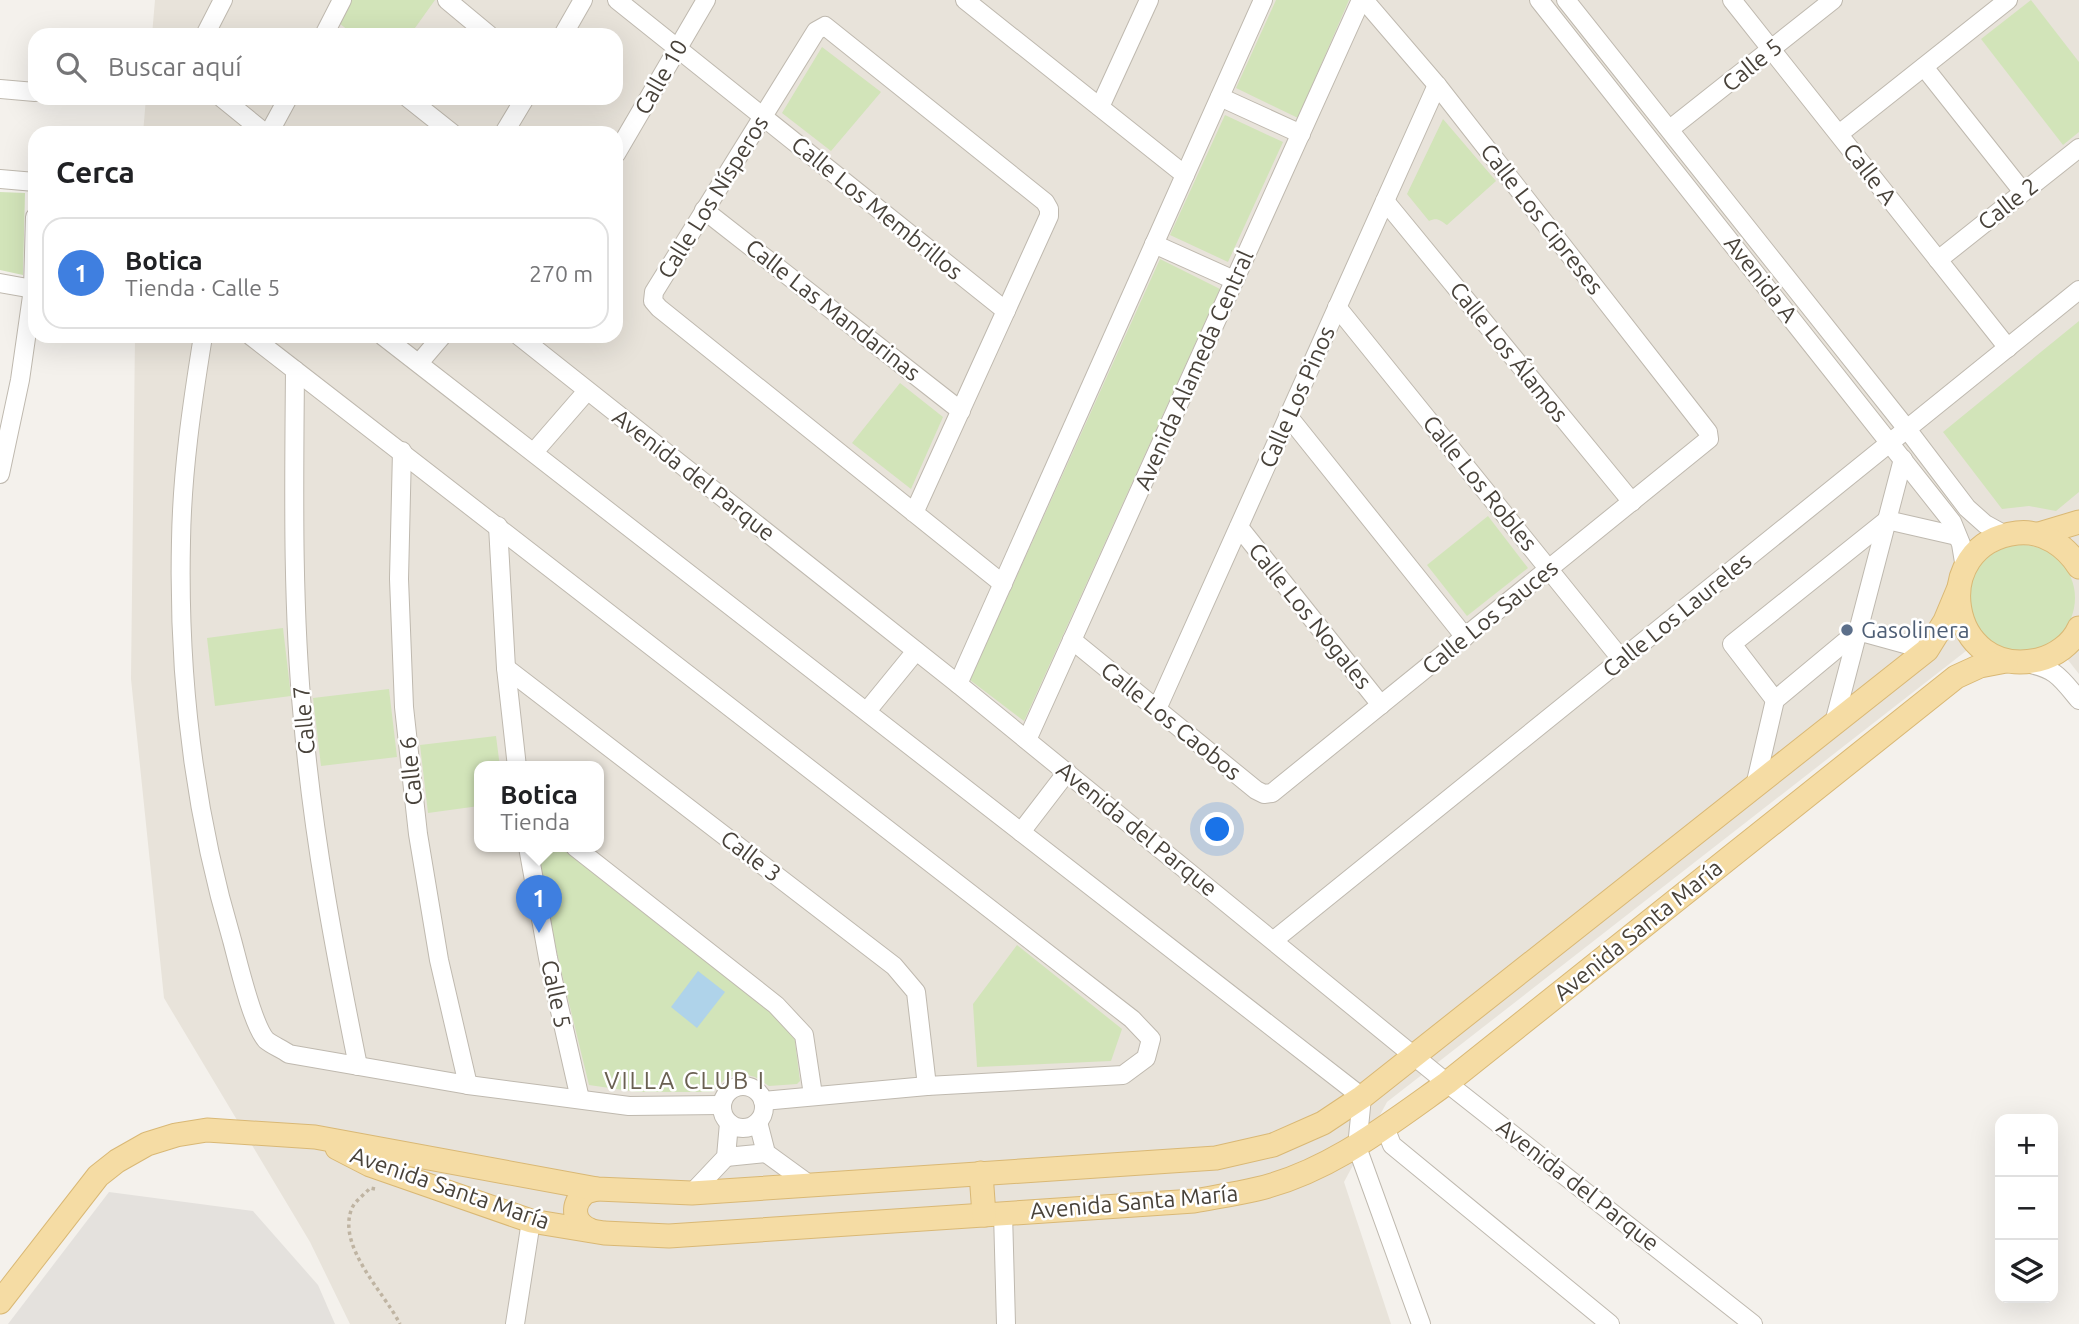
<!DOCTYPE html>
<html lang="es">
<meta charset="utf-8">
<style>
body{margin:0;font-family:Ubuntu,sans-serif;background:#f6f6f6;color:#202124}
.controls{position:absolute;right:21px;bottom:21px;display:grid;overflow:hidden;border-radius:14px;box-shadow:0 7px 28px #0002}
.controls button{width:63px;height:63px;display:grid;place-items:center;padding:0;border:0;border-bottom:2px solid #e0e0e0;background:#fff;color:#202124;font:35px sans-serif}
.you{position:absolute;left:1218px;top:830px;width:24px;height:24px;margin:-18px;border:5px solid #fff;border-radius:50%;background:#1a73e8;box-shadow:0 0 0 10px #1a73e833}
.badge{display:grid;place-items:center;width:46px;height:46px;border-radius:50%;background:#e54832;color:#fff;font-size:23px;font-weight:700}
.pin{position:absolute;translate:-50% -58px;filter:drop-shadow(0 2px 4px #0008)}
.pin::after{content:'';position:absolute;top:37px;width:24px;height:21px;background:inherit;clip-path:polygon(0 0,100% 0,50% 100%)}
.popup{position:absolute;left:474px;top:761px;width:130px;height:91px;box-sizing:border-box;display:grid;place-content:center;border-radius:14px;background:#fff;filter:drop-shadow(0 2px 5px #0005);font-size:23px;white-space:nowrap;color:#757577}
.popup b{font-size:26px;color:#202124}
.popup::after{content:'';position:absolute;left:50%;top:100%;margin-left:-14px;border:14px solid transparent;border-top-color:#fff}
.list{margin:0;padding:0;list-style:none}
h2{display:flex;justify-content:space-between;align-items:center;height:91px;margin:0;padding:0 28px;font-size:30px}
h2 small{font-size:23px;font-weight:400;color:#757577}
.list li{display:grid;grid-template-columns:46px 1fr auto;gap:21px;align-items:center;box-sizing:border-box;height:112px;margin:0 14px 14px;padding:0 14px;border:2px solid #e0e0e0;border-radius:21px}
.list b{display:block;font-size:26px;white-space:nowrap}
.list p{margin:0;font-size:23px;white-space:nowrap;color:#757577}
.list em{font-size:23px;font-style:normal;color:#757577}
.icon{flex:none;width:38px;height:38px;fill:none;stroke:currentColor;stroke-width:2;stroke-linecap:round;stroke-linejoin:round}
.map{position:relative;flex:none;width:2079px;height:1324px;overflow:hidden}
.search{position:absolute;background:#fff;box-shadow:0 7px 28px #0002;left:28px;top:28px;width:595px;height:77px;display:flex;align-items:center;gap:18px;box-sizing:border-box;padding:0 24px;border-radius:21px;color:#757577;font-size:26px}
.panel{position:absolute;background:#fff;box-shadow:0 7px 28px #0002;left:28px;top:126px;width:595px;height:217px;border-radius:21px}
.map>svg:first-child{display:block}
.residential{fill:#e8e3da;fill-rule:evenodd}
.industrial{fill:#e4e1dd}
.green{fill:#d2e4b9}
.water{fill:#afd3ea}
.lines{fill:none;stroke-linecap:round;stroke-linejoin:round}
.minor-casing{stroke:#bfb9af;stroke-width:20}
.major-casing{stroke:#d9b875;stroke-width:25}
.path{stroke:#bfb4a2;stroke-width:3.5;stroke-dasharray:3.5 3.5;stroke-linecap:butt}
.minor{stroke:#fff;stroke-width:18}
.major{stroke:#f5dca4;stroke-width:23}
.service-dot{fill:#5c6f8a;stroke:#fff;stroke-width:2.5}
.labels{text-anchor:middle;stroke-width:5;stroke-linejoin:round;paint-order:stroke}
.street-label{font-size:23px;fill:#48423a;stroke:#fff}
.service-label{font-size:23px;fill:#4e5e75;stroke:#fff;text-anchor:start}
.neighbourhood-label{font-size:24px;letter-spacing:2px;fill:#6a6052;stroke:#fff}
</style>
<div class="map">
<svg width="2079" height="1324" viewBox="0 0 2079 1324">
<rect width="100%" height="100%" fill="#f4f1ec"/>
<path class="residential" d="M155,0H2079V674L2025,605L1387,1102L1344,1182L1391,1324H350L310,1242L164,998L131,679L135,336H616V133H143L146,98H616V35H152ZM480,767H598V847H480Z"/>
<polygon class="industrial" points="109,1192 253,1211 318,1285 335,1324 8,1324"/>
<g class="green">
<polygon points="349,0 435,0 410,35 354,35 339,23"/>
<polygon points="1276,0 1349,0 1298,118 1236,88"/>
<polygon points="2031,0 2079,62 2079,132 2063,145 1981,39"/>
<polygon points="822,47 881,92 831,151 782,113"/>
<polygon points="1225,115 1283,142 1228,262 1170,235"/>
<path d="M1443,119L1496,181L1447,225C1440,220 1437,217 1429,221L1407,194Z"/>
<polygon points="0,192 25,193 23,275 0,270"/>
<polygon points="1160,259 1220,289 1024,721 970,680"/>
<polygon points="2079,321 2079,492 2056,511 2029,506 2002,509 1943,432"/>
<polygon points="900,383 943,417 911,489 852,443"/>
<polygon points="1488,516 1528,568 1467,616 1427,565"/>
<circle cx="2022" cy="598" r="53"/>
<polygon points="283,628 291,696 215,706 207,638"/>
<polygon points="389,689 397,757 321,766 313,698"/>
<polygon points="496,736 500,767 480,767 479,806 428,813 420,745"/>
<polygon points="547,847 561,848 791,1028 794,1034 800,1081 797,1084 769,1086 755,1077 740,1073 724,1080 712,1092 637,1092 589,1085 560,966 538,866 539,854"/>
<polygon points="1017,945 1122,1029 1111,1061 977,1067 973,1004"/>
</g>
<polygon class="water" points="698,971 725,992 697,1028 671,1007"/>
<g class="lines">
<defs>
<g id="minor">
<polyline points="447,0 489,35"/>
<polyline points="617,0 1006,311"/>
<polyline points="965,0 1185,175"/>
<polyline points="1539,0 1952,522 1961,544 1965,568"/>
<polyline points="1566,0 1907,429 1967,508 1985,524 2005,535"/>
<polyline points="1732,0 2008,348"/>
<polyline points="205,35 223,0"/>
<polyline points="324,35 342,0"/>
<polyline points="563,35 583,0"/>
<polyline points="1924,67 2023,192"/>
<polyline points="0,89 35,92"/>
<polyline points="1220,97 1301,134"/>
<polyline points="222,98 265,133"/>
<polyline points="408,98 452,133"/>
<polyline points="1100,107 1149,0"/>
<polyline points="1670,129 1833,0"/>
<polyline points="269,133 288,98"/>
<polyline points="504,133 525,98"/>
<polyline points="1839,134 2008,0"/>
<polyline points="616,154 706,0"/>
<polyline points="0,179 35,182"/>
<polyline points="1385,201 1632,502"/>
<polyline points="704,210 961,411"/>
<polyline points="1154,244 1234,280"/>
<polyline points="1938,260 2079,148"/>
<polyline points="0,283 33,289"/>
<polyline points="1337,307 1622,660"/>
<path d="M203,336C192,404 182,472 181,541C178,675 194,812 232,940C238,962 252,1024 266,1040C272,1045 282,1049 289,1054L468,1085L629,1106L721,1105"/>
<polyline points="251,336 1132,1019 1151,1039 1146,1058 1123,1075 927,1086 763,1101"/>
<polyline points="383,336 1362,1097 1357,1147 1421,1324"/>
<polyline points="519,336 958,684 1447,1083 1753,1324"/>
<polyline points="419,363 442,336"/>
<path d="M295,370C294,487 292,604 303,720C313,837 335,952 358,1066"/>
<polyline points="1288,416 1465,637"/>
<polyline points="402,451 399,579 404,707 418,834 439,960 468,1085"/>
<polyline points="534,452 587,391"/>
<polyline points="0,474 20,380 33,289 35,217"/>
<polyline points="914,513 1049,216 1049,209 1045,202 825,26 816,31 654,292 653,301 659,308 1003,584"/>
<polyline points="1887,520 1957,536"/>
<polyline points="498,526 506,668 517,767"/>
<polyline points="1239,527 1381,705"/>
<polyline points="1858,631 1927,650"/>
<polyline points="1072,640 1256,790 1264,794 1272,793 1709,439 1708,432 1437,85 1364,0"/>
<path d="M2026,663C2056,669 2060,677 2079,700"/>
<polyline points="506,668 894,966 916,992 927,1086"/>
<polyline points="958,684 1263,0"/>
<polyline points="1775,700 1732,644 1887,520"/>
<polyline points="1157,709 1437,85"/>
<polyline points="867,711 916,651"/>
<polyline points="1834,723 1903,459"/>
<polyline points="1027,740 1361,0"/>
<polyline points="1755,786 1775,700 1858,631"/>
<polyline points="1021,832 1067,772"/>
<polyline points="528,847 548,958 580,1099"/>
<polyline points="575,847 776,1005 804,1035 813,1095"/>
<polyline points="1274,940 2079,290"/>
<circle cx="743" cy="1107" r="21"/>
<polyline points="758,1122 766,1153 810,1185"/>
<polyline points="1385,1127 1392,1145 1610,1324"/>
<polyline points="726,1157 766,1153"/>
<polyline points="692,1193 726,1157 729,1123"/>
<polyline points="1003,1213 1006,1324"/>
<polyline points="515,1324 531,1221"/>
</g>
<g id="major">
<polyline points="2039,534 2079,522"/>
<path d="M2079,567C2066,546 2043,530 2017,533C1926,544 1948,680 2038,660C2055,656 2072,644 2079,628"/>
<path d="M337,1148L370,1165L531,1221L604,1233L669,1236L1194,1201C1215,1197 1236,1194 1257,1189C1329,1172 1388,1125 1447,1083L1956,677L1980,666L2006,661"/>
<polyline points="981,1173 984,1215"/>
<path d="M590,1230C572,1222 571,1204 586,1192L597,1189"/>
<polyline points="0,1302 98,1176 117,1161 147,1144 176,1135 207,1130 315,1137 597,1189 692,1193 1216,1158 1273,1145 1323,1123 1362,1097 1927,650 1945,621 1958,590"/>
</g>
</defs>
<use href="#minor" class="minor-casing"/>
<use href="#major" class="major-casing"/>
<path class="path" d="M375,1189L370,1188C365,1194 355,1201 352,1208C336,1246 384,1292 400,1324"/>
<use href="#minor" class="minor"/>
<use href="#major" class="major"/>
</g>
<circle class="service-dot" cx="1847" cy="630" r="7"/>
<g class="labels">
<g class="street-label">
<text transform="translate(1752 65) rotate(-39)" y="8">Calle 5</text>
<text transform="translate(661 77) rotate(-60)" y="8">Calle 10</text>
<text transform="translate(1870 174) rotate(52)" y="8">Calle A</text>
<text transform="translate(713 197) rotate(-58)" y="8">Calle Los Nísperos</text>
<text transform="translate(2008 204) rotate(-38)" y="8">Calle 2</text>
<text transform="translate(877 208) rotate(39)" y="8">Calle Los Membrillos</text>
<text transform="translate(1542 219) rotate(52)" y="8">Calle Los Cipreses</text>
<text transform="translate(1761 279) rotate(52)" y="8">Avenida A</text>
<text transform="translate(833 310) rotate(38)" y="8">Calle Las Mandarinas</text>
<text transform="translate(1509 352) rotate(51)" y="8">Calle Los Álamos</text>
<text transform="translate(1194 370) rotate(-66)" y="8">Avenida Alameda Central</text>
<text transform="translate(1297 397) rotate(-66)" y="8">Calle Los Pinos</text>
<text transform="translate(694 475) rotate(38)" y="8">Avenida del Parque</text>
<text transform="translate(1480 483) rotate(51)" y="8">Calle Los Robles</text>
<text transform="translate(1677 615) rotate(-39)" y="8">Calle Los Laureles</text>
<text transform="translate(1310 616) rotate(51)" y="8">Calle Los Nogales</text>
<text transform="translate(1490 617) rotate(-39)" y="8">Calle Los Sauces</text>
<text transform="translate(304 720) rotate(-95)" y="8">Calle 7</text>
<text transform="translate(1171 721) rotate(39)" y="8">Calle Los Caobos</text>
<text transform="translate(411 771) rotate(-96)" y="8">Calle 6</text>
<text transform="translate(1137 829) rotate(39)" y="8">Avenida del Parque</text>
<text transform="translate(751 856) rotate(37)" y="8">Calle 3</text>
<text transform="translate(1638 930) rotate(-39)" y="8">Avenida Santa María</text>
<text transform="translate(556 994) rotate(78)" y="8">Calle 5</text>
<text transform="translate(1578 1185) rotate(38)" y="8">Avenida del Parque</text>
<text transform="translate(450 1188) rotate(19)" y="8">Avenida Santa María</text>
<text transform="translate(1134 1202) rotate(-5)" y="8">Avenida Santa María</text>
</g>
<g class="service-label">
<text x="1861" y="638">Gasolinera</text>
</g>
<g class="neighbourhood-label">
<text x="685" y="1089">VILLA CLUB I</text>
</g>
</g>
</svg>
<div class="controls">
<button>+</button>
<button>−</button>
<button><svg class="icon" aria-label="layers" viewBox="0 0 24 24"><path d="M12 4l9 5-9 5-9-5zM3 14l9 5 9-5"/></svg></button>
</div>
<div class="you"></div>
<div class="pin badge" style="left:539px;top:933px;background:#3f7fe0">1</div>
<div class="popup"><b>Botica</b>Tienda</div>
<div class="search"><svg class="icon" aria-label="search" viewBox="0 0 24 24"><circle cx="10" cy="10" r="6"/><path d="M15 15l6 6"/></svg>Buscar aquí</div>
<section class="panel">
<h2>Cerca<small></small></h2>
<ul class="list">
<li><span class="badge" style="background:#3f7fe0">1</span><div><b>Botica</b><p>Tienda · Calle 5</p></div><em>270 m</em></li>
</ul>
</section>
</div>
